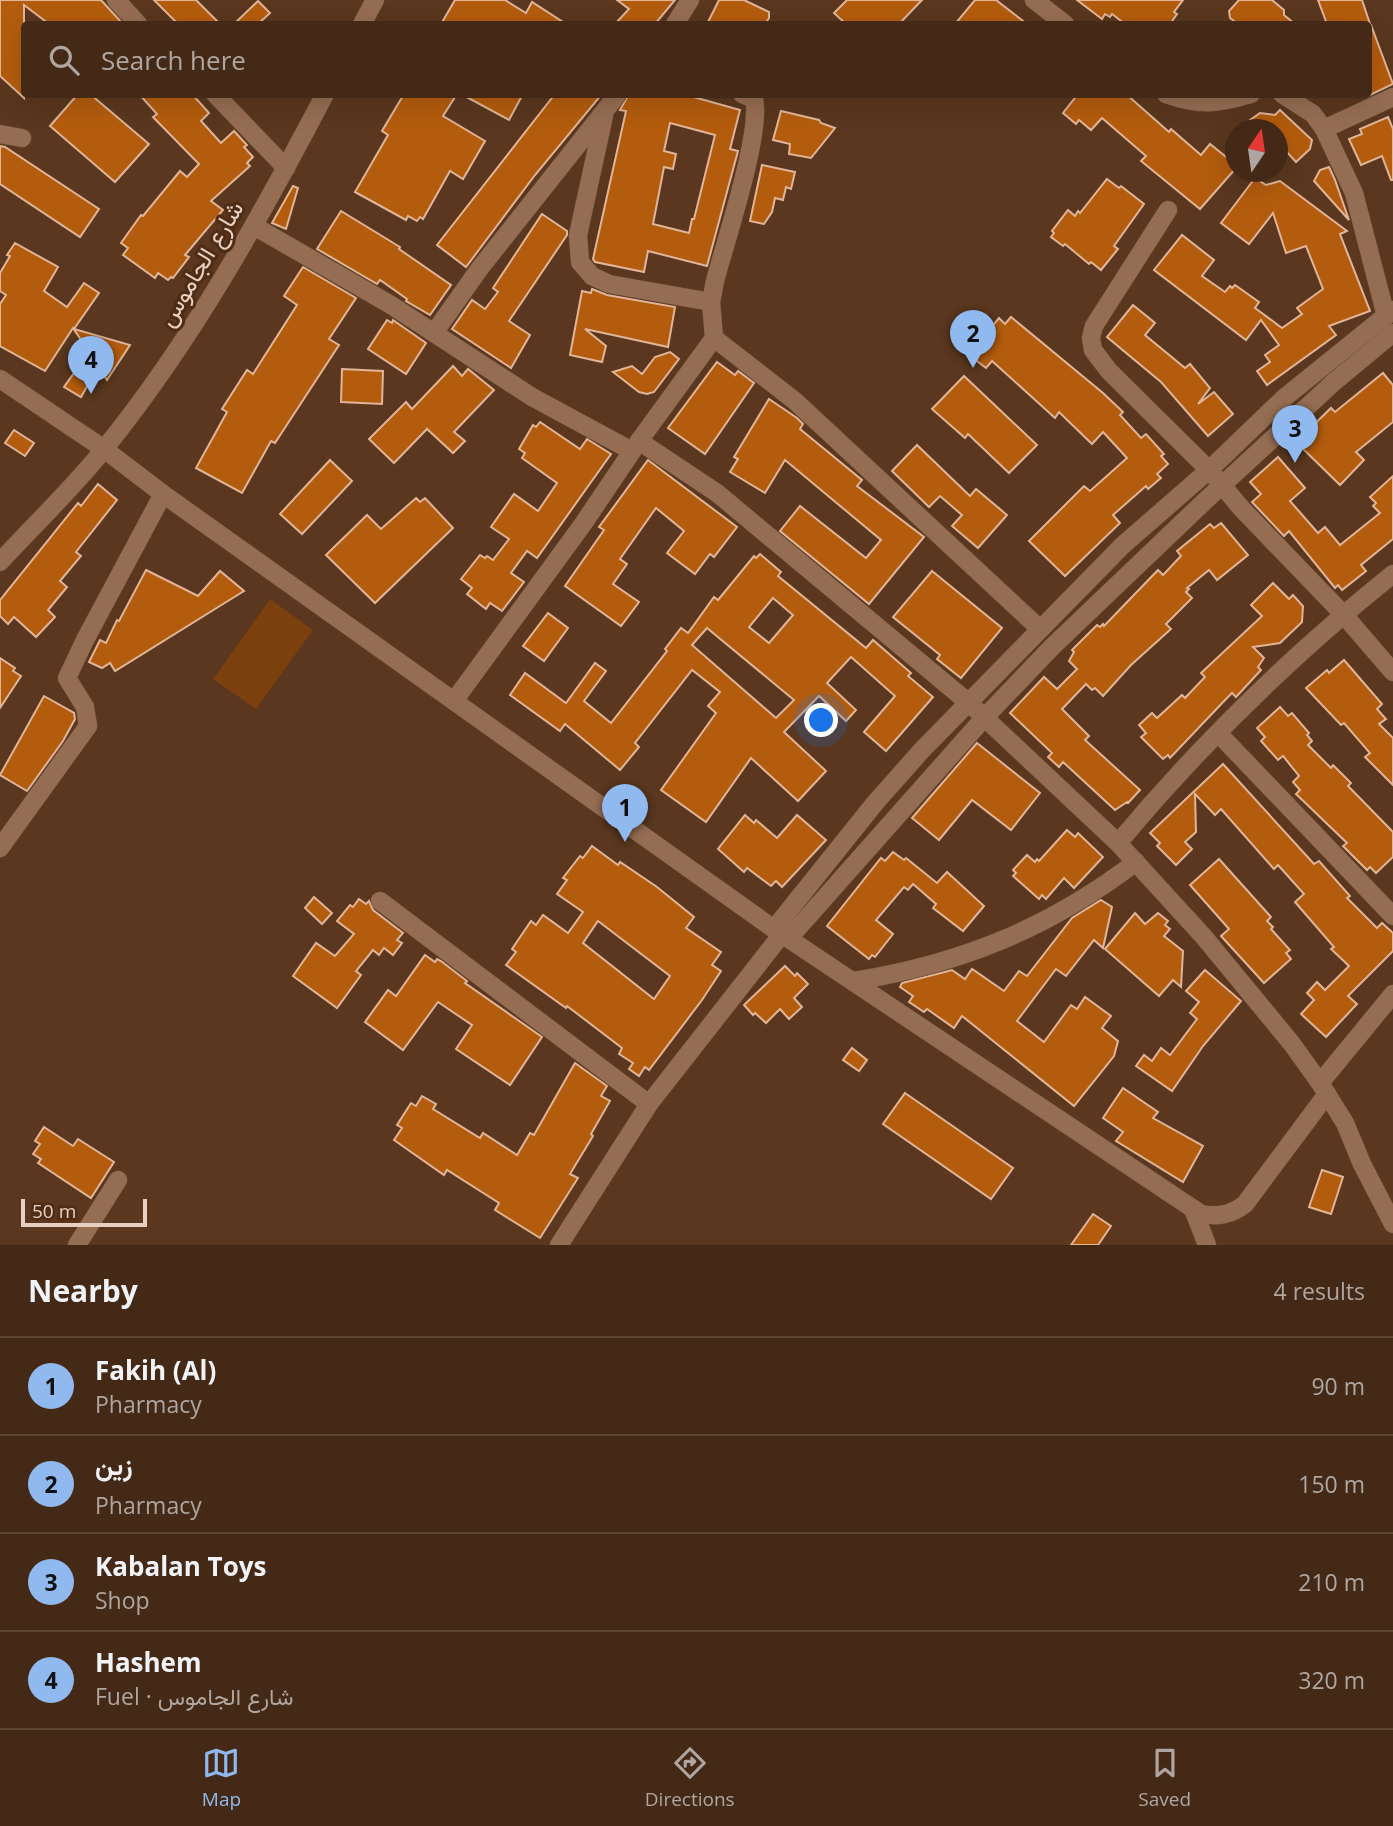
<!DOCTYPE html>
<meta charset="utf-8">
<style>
body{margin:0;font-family:"Open Sans",Vazirmatn,sans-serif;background:#4e3523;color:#f1f3f6}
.compass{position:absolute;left:1225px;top:119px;width:63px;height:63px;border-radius:50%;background:#442916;box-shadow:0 7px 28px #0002;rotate:13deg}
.scale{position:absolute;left:21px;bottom:18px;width:126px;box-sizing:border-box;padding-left:7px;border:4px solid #e7d0c2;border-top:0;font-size:19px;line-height:24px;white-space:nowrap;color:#e7d0c2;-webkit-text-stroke:5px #4f2c13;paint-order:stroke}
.you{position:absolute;left:822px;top:721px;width:24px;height:24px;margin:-18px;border:5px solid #fff;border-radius:50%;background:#1a73e8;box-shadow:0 0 0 10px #1a73e833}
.badge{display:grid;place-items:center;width:46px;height:46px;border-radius:50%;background:#90b9f0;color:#111;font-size:23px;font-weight:700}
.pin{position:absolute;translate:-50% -58px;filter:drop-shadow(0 2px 4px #0008)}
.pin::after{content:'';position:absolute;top:37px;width:24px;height:21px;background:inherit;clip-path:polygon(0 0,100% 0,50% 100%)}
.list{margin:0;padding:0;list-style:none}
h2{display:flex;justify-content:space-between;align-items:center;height:91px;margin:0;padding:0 28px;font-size:30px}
h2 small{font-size:23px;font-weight:400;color:#afa6a1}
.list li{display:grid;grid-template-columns:46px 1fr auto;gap:21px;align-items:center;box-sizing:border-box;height:98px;padding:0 28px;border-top:2px solid #5c4535}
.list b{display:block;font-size:26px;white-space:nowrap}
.list p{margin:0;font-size:23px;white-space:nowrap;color:#afa6a1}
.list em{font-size:23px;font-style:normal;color:#afa6a1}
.icon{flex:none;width:38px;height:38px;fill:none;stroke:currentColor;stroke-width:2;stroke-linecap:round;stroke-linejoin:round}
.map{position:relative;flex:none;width:1393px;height:1245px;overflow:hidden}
.search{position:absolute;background:#442916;box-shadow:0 7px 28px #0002;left:21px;right:21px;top:21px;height:77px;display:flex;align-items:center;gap:18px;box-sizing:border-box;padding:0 24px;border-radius:7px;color:#afa6a1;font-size:26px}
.sheet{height:483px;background:#442916}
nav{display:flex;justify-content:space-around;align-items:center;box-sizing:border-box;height:98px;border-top:2px solid #5c4535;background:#442916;font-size:19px;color:#afa6a1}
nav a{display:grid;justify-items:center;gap:4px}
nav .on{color:#90b9f0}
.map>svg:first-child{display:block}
.green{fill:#7c400e}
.building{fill:#b35c0d;stroke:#e0b599;stroke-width:2;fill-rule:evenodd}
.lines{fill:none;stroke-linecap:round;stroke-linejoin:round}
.minor-casing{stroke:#71533c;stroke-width:19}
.minor{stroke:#956d53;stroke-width:18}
.labels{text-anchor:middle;stroke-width:6;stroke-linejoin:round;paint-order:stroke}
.street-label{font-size:24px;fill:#e7d0c2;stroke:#4f2c13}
</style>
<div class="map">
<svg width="1393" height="1245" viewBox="0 0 1393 1245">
<rect width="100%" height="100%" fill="#5a371e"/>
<polygon class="green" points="270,599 313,630 256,709 213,679"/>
<g class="building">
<polygon points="0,0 101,0 123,24 49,24 24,5 24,98 0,76"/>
<polygon points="154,0 196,0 220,24 178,24"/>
<polygon points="455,0 505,0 526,13 532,2 566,24 441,24"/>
<polygon points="617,0 675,0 655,24 615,24 629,9"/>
<polygon points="719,0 744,0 769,12 769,18 765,24 707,24"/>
<polygon points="847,0 922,0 899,24 846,24 834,13"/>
<polygon points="975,0 996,0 1027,24 955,24"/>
<polygon points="1077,0 1183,0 1174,12 1177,14 1170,24 1125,24 1112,14 1110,17 1105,14 1102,19"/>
<polygon points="1239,0 1272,0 1284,10 1284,15 1295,24 1238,24 1230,18 1229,11"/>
<polygon points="1318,0 1362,0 1370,24 1327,24"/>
<polygon points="258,1 270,13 258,24 234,24"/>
<polygon points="1368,25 1371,25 1393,84 1368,96"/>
<polygon points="78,94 90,94 149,144 115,182 50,126"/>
<polygon points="139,94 192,94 209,113 201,121 221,143 234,131 247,145 244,147 253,157 247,163 250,166 211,201 223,210 185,255 189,257 173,278 171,277 168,280 158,273 155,278 123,255 128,248 121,243 141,215 143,216 180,171 187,177 199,164 153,117 157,114"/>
<polygon points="404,94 457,94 443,116 485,141 463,179 450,171 423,219 420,217 417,221 408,216 406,220 355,192 388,135 382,131"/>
<polygon points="461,94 523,94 509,120"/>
<polygon points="555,94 602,94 535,175 466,267 437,245"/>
<path d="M629,94H683L740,110L730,149L738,151L707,266L648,251L644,272L595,262L593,259L626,111L620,110ZM670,123L715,135L694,219H692L689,233L653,224L664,167L673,169L676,154L664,151Z"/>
<polygon points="1078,94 1126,94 1169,132 1171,129 1201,155 1210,144 1236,165 1236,168 1200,209 1141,161 1146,156 1102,118 1091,130 1079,120 1076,124 1063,113"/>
<polygon points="1280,110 1312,140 1310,149 1296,162 1287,152 1278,159 1278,130 1249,130 1250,120 1260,113 1275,115"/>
<polygon points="781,111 819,120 821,123 835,128 811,158 789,154 790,144 773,140"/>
<polygon points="1388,117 1393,129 1393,180 1391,180 1382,156 1361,165 1349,139 1362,134 1360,129"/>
<polygon points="0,146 5,147 99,209 80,237 0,184"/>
<polygon points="762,165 795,172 791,189 786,187 783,200 775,198 772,212 764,224 750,221"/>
<polygon points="1329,167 1335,180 1349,220 1314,181 1320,170"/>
<polygon points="1255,178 1266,185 1280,181 1347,231 1340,234 1370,311 1329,326 1336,335 1267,385 1257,371 1270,362 1265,355 1279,345 1261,320 1246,340 1154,270 1182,235 1214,260 1202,276 1225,292 1230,286 1232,288 1235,285 1259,302 1255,308 1282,328 1302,314 1297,308 1323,289 1306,246 1286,253 1273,213 1249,244 1221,223"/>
<polygon points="1107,179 1119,188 1121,186 1144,204 1114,246 1118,249 1101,270 1091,262 1089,264 1065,244 1063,246 1051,237 1054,233 1052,231 1068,210 1075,216 1078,211 1080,213"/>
<polygon points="293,186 298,188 286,229 272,223"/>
<polygon points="341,211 400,247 399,249 451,285 430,315 406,301 407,299 380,280 377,284 317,249"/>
<polygon points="542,214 567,231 567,235 509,321 530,335 511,368 452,329 472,300 485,309 498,292 493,288"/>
<polygon points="15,243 58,267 44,291 67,307 84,283 99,293 74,329 130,345 107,380 98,367 81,397 64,387 89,352 73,328 45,371 0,346 0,304 6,295 0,291 0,273 10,256 7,255"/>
<polygon points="303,267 356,298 329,339 339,345 275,443 271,441 242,493 196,468 227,412 222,409 247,370 253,374 297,305 284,296"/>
<polygon points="592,289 607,295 675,307 668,347 585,329 606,346 602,362 570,355 582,291 591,293"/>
<polygon points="1133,305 1155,323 1145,335 1185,368 1190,364 1210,388 1198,404 1214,392 1233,414 1208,436 1161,382 1107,337"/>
<polygon points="1011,317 1103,393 1123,412 1120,415 1141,438 1146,434 1164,454 1161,456 1168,464 1157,474 1161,478 1148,489 1146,486 1113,515 1120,523 1065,576 1029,541 1084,486 1090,491 1127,458 1103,432 1092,444 1059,412 1055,418 992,361 986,368 973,358 983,345 979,342 999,318 1005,324"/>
<polygon points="387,320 392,323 393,320 426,343 406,374 368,349"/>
<polygon points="670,352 679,359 654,392 647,394 639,392 613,372 632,366 642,374 655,357"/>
<polygon points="717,362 735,375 738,371 754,383 705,454 668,428"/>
<polygon points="453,366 462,376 468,369 494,390 454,432 465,441 453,453 427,429 394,463 369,439 406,402 412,409"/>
<polygon points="342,369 383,371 382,404 341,402"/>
<polygon points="1383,373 1393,385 1393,422 1356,452 1364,460 1340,485 1296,442 1331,408 1335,412"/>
<polygon points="964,376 1037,445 1009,473 968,434 965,438 932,409"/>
<polygon points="769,399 797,418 803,424 800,429 862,480 857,486 924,537 869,604 780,531 800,506 866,558 881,540 785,460 765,493 730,472 738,459 734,457"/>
<polygon points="540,422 580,449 587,439 611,454 537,558 527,551 511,573 524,582 502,611 490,603 486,609 467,594 472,588 461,579 480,555 485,558 487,556 493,560 509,539 491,527 514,494 538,511 557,483 522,458 525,453 519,449 533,425 536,427"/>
<polygon points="14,430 34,443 25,456 5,443"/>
<polygon points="917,445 970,496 976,489 1007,515 978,548 952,526 962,515 940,496 929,507 892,471"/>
<polygon points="1278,457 1305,488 1290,501 1318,533 1325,527 1340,545 1380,513 1373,506 1376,503 1370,497 1393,476 1393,539 1361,565 1366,571 1342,590 1338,585 1335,588 1289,531 1284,536 1252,502 1261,494 1250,482"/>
<polygon points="330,460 352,481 302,534 280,514"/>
<polygon points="648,460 737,527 714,557 710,554 695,574 667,553 684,531 656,508 620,559 627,564 613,584 639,602 621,626 565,586 604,530 599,527"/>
<polygon points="98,484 117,500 76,552 81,556 60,581 67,587 48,610 55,617 36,637 14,617 8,624 0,616 0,600 78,503 81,506"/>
<polygon points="416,498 420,502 425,498 453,528 375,603 326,555 367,515 381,529"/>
<polygon points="1221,523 1248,555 1217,580 1209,570 1187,588 1189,589 1186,592 1192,598 1166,624 1171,629 1131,665 1103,696 1095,688 1092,690 1086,684 1062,709 1089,736 1085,740 1140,790 1128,803 1127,802 1115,810 1063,762 1059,767 1048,757 1052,753 1010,713 1044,677 1057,689 1077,669 1069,661 1074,652 1072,650 1097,625 1100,627 1103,624 1104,626 1158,570 1163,575 1181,556 1177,551 1210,524 1214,528"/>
<path d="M760,554L781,572L778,576L866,648L873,640L911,673L908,676L933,697L886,751L864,732L895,696L851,657L827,683L856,710L846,721L819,696L784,732L826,771L798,801L751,758L706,822L661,790L716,713L708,706L720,692L692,670L635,743L639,747L620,770L565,724L560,731L510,695L525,673L566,703L595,663L606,671L584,701L611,723L667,651L665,649L681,628L688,633L714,597L718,600L754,556L756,558ZM773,598L793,615L769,643L749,627ZM707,628L794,700L776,718L692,645Z"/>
<polygon points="146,570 198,596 220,571 244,591 115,671 110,663 102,668 89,662 100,640 106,643 117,620 119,621"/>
<polygon points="932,571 1002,628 961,678 937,659 940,655 893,617"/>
<polygon points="1273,583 1289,599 1293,595 1303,606 1302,622 1280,643 1253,647 1264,658 1258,667 1261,670 1236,697 1232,693 1227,698 1170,758 1168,755 1163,759 1141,737 1146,733 1139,725 1152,713 1157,718 1182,695 1185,698 1205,677 1201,673 1262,616 1251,605"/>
<polygon points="548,613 568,628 544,661 523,646"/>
<polygon points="0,658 15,668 13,671 21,676 0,708"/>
<polygon points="1344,660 1382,704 1377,709 1386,719 1379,724 1393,738 1393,785 1365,757 1370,753 1344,723 1341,725 1306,688 1327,670 1329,673"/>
<polygon points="44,696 74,713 75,719 63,741 27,791 0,775"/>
<polygon points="1280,707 1288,716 1292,713 1309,733 1307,735 1312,741 1308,745 1331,768 1333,765 1351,783 1348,786 1393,832 1393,857 1376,873 1370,867 1367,870 1343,846 1347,843 1296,794 1300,790 1293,782 1299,776 1283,756 1278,760 1261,741 1265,737 1257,728"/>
<polygon points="977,743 1040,793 1011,830 972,800 939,840 912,818"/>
<polygon points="1223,764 1314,864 1319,861 1350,896 1347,898 1377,928 1382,923 1393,933 1393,951 1348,996 1357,1004 1326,1037 1301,1014 1314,1000 1307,993 1317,982 1325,990 1349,966 1331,949 1334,947 1295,902 1304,894 1278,865 1274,869 1221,809 1215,815 1195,794 1196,832 1185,842 1192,849 1176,865 1157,846 1160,843 1150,833"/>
<polygon points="745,815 754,823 756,820 777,838 797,815 826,840 782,887 776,881 771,886 747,868 744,872 718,849"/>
<polygon points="1067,830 1075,837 1078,833 1103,857 1074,888 1064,878 1046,899 1042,895 1039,899 1013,876 1016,873 1013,870 1027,855 1035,862 1037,859 1039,861"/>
<path d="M592,846L618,865L620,862L657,887L694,917L686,928L721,952L712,965L721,971L702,1000L649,1070L645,1067L639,1076L629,1069L633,1063L619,1054L622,1048L567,1006L566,1008L506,965L516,952L512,949L531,921L536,925L543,915L568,933L583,912L557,894L567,880L563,878L580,856L583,858ZM598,921L670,976L654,999L583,943Z"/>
<polygon points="893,852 904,860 906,858 937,883 947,872 984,906 963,931 933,908 936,904 913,884 908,890 904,887 876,920 893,934 875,957 872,955 869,959 827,926 881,858 885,861"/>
<polygon points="1219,859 1271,917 1267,921 1273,927 1271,929 1290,950 1286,953 1291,959 1264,983 1221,936 1229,929 1190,885"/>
<polygon points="314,897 332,913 322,924 305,908"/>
<polygon points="359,899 366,904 369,901 373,910 403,933 397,940 402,943 393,955 384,948 379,955 373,950 356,971 361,975 337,1008 293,976 316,943 335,956 354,934 337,921 350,905 353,907"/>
<polygon points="1101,900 1112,907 1103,948 1094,940 1066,976 1056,969 1017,1021 1044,1042 1071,1005 1077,1009 1085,997 1111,1016 1102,1028 1118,1041 1114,1056 1074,1106 962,1016 954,1028 927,1009 924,1012 909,1002 913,996 900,987 902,983 952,970 965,979 972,969 1004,991 1019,971 1027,976 1072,918"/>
<polygon points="1135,913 1145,924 1158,913 1168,921 1165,925 1170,929 1164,936 1183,951 1181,987 1173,980 1159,996 1105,949"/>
<polygon points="425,955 435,962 437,959 441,961 467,981 465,983 542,1037 510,1085 456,1049 472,1025 438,1002 403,1050 365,1022 388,990 396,996"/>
<polygon points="785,966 795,976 797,973 808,984 794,998 802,1007 789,1019 780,1009 766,1023 755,1013 753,1015 744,1005"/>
<polygon points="1205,970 1241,1001 1203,1046 1172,1091 1136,1066 1144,1055 1152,1061 1161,1048 1170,1055 1197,1019 1190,1013 1199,1002 1186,991"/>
<polygon points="852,1048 867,1060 859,1071 843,1060"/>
<polygon points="575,1063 607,1086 601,1096 610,1101 591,1134 593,1136 570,1174 578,1178 540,1238 495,1210 499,1203 447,1170 444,1175 394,1140 402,1128 397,1125 411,1103 416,1106 422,1096 436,1104 433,1109 480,1138 483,1133 517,1155 530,1133 534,1135"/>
<polygon points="1123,1088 1158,1112 1153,1118 1203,1146 1183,1182 1116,1141 1123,1132 1103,1118"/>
<polygon points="905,1093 1013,1168 991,1199 883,1124"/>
<polygon points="44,1127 73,1146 78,1139 114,1162 91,1198 38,1163 41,1159 33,1154 40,1144 35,1141"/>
<polygon points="1322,1170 1343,1177 1331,1214 1309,1207"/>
<polygon points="1093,1214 1111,1226 1098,1245 1071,1245"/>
</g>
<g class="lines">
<defs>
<g id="minor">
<polyline points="116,0 138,24"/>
<polyline points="1034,0 1065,24"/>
<polyline points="362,24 375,0"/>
<polyline points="675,24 690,0"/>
<polyline points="215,94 286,168"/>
<path d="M1166,94C1199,106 1218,104 1251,94"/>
<polyline points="1282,94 1313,114 1324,129 1354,193 1386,316"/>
<polyline points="604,116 578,235 580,262 592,276 609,284 711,302"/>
<polyline points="1324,129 1393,97"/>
<polyline points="0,134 22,138"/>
<polyline points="1168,210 1094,326 1091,338 1093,350 1109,371 1209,470 1242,509 1343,614 1393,672"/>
<polyline points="254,226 391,305 532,397 632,451"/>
<polyline points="434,333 480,268 618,94"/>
<polyline points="714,338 795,401 1040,629"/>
<path d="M0,379L104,449L163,494L774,929L1201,1214C1218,1217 1231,1215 1245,1204L1327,1094"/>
<polyline points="639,441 717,493 969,703 1118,843 1204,937 1292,1044 1320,1083 1345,1123 1362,1164 1393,1224"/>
<path d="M0,562C35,524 73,488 105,448C193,339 260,218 325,94"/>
<path d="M454,701L583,524L639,441L714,338L711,302L715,281C725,243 762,132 754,99L742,94"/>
<polyline points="1219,734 1393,916"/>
<path d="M1118,843C1200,745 1293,654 1393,574"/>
<polyline points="0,848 88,726 85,707 67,678 85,640 163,494"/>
<polyline points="380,901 649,1104"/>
<polyline points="774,929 875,803 922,750 1123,545 1209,470 1284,398 1393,310"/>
<polyline points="789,938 985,717 1052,647 1206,500 1334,382 1393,333"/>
<path d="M854,981C961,964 1049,928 1136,862"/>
<polyline points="1320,1083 1393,994"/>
<polyline points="1193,1209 1207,1245"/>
<polyline points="77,1245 118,1180"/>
<polyline points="559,1245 649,1104 782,934"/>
</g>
</defs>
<use href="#minor" class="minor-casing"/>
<use href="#minor" class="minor"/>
</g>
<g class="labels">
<g class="street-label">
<text transform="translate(201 264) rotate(-59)" y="8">شارع الجاموس</text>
</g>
</g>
</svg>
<svg class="compass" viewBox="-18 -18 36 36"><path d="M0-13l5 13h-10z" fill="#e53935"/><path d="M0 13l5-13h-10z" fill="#afa6a1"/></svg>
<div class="scale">50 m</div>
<div class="you"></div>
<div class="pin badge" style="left:625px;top:842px">1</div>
<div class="pin badge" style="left:973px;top:368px">2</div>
<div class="pin badge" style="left:1295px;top:463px">3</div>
<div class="pin badge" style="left:91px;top:394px">4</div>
<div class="search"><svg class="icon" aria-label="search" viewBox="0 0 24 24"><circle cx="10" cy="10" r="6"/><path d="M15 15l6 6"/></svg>Search here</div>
</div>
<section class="sheet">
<h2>Nearby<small>4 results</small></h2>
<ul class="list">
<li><span class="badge">1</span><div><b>Fakih (Al)</b><p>Pharmacy</p></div><em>90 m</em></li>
<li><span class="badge">2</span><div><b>زين</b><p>Pharmacy</p></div><em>150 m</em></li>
<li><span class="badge">3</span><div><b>Kabalan Toys</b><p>Shop</p></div><em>210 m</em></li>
<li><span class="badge">4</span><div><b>Hashem</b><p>Fuel · شارع الجاموس</p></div><em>320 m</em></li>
</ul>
</section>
<nav>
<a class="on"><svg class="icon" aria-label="map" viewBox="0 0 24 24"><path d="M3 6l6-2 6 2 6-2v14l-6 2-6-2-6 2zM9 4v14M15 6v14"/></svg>Map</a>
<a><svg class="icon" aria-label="directions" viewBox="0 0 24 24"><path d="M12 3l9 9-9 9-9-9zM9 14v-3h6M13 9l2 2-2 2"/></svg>Directions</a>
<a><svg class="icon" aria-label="saved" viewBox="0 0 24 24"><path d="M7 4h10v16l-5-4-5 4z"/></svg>Saved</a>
</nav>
